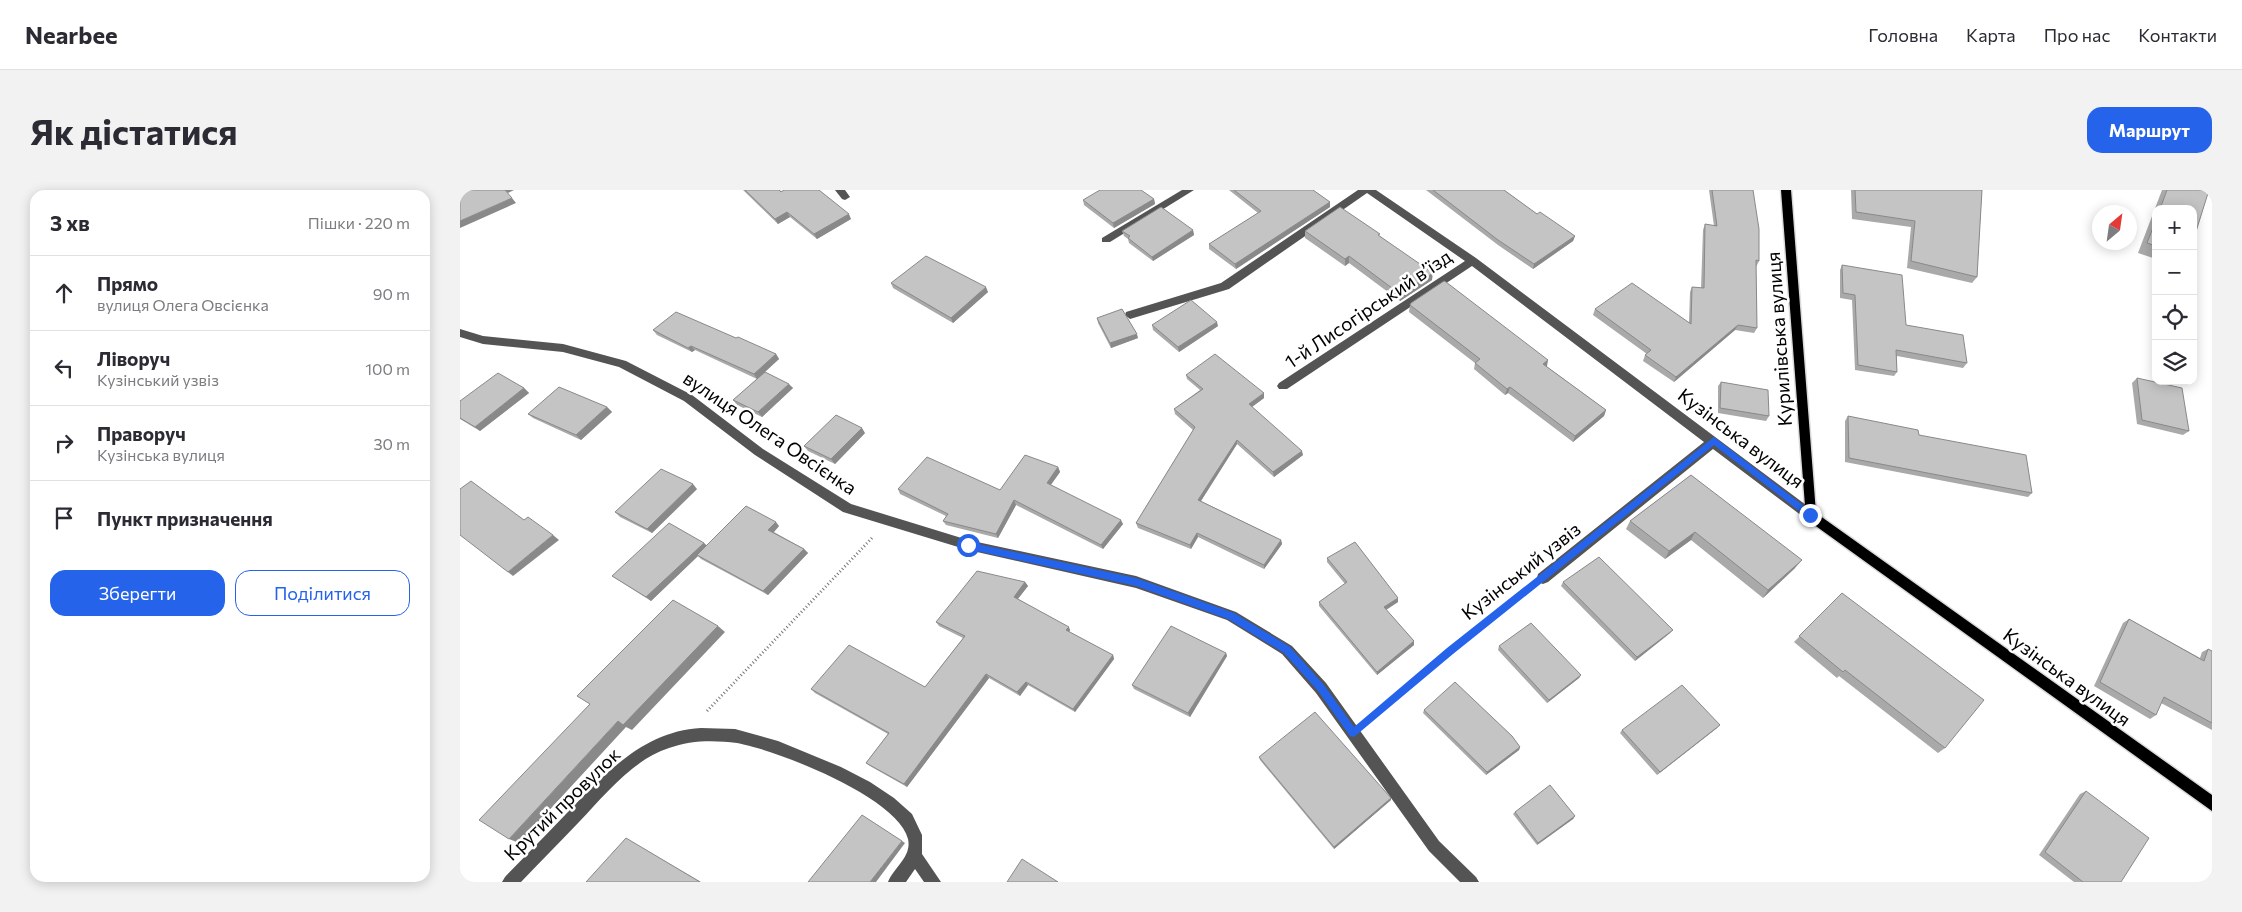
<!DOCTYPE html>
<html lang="uk">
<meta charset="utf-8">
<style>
body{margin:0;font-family:Commissioner,sans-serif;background:#f2f2f3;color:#2b2b33}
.controls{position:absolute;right:15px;top:15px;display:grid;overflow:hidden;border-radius:10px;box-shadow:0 2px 12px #0003}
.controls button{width:45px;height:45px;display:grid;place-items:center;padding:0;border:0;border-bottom:1px solid #e1e1e2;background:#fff;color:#2b2b33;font:25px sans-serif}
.compass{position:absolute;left:1632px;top:15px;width:45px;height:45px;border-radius:50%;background:#fff;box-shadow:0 2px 12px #0003;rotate:29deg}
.stop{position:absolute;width:15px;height:15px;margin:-11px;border:4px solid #2563eb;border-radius:50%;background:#fff}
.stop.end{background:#2563eb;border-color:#fff;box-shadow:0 1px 5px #0008}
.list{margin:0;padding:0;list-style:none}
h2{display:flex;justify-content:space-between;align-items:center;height:65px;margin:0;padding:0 20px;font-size:21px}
h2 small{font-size:16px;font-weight:400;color:#7c7c81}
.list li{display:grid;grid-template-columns:32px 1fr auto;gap:15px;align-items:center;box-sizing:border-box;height:75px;padding:0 20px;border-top:1px solid #e1e1e2}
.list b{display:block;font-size:19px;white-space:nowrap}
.list p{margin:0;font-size:16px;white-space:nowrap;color:#7c7c81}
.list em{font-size:16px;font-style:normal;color:#7c7c81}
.actions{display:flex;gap:10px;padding:15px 20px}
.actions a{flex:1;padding:11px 0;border:1px solid #2563eb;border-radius:15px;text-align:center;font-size:18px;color:#2563eb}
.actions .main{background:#2563eb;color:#fff}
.icon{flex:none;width:28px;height:28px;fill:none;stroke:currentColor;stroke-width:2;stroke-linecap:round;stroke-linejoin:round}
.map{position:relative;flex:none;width:1752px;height:692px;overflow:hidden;border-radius:15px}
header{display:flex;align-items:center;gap:30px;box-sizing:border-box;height:70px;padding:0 25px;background:#fff;border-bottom:1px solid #e1e1e2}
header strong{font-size:24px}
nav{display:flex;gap:28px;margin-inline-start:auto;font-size:18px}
.intro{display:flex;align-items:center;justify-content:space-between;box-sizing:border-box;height:120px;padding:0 30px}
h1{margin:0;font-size:35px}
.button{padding:12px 22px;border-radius:15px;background:#2563eb;color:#fff;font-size:18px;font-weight:700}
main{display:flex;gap:30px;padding:0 30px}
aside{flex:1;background:#fff;border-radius:15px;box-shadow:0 2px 12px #0003}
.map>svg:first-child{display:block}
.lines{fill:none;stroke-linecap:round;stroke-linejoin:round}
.major-casing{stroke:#dbdbdb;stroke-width:3}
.path{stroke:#767676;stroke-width:3;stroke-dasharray:1 2.5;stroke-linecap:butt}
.minor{fill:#545454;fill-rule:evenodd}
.major{fill:#000;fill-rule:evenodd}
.wall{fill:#a9a9a9}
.shaded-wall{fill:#898989}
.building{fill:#c4c4c4;stroke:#898989}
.route{fill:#2563eb}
.labels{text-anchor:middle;stroke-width:5;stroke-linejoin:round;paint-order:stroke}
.street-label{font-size:19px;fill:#000;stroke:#fff}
</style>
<header>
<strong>Nearbee</strong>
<nav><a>Головна</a><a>Карта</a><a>Про нас</a><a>Контакти</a></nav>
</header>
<div class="intro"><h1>Як дістатися</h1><a class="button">Маршрут</a></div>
<main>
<aside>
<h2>3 хв<small>Пішки · 220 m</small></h2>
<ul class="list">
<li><svg class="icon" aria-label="ahead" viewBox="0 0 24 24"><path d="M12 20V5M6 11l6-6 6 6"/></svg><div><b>Прямо</b><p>вулиця Олега Овсієнка</p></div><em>90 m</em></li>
<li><svg class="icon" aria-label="left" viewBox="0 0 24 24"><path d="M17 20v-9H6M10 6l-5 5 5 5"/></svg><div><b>Ліворуч</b><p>Кузінський узвіз</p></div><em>100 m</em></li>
<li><svg class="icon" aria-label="right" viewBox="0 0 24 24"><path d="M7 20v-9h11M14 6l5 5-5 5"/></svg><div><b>Праворуч</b><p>Кузінська вулиця</p></div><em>30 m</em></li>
<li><svg class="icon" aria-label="arrive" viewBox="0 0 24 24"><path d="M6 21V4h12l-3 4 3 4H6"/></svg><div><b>Пункт призначення</b></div></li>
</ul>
<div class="actions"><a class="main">Зберегти</a><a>Поділитися</a></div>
</aside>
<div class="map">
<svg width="1752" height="692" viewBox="0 0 1752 692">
<rect width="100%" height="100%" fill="#fff"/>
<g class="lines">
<defs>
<polygon id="major" points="1321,0 1331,0 1356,323 1752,605 1752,621 1346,329"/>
</defs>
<use href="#major" class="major-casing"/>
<g class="path">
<polyline points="247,521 412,348"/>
<polyline points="911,528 990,461 1067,401"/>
</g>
<g class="minor">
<polygon points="375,0 385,0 390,7 385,10 382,9"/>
<polygon points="722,0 734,0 650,52 642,52 642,48"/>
<polygon points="898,0 916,0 1016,68 1354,321 1356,325 1354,329 1346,329 1253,259 1088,392 1083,394 1078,392 1077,388 1078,384 1244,252 1012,76 827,199 819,199 817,196 819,193 1005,71 907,3 769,99 670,129 665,125 666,122 761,93"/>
<polygon points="0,139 23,146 103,154 166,171 232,205 303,259 391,314 508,350 676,386 776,422 832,456 866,493 979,651 1016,687 1019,692 1000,692 969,661 856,503 822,464 767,430 676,398 508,360 383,322 295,265 224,211 159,177 103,162 23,154 0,147"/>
<path d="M241,538L275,539L318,551L381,577L410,592L434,608L452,624L462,645V664L481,692H464L455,679L446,692H428C434,677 452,667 448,649C438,607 316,560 277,553C255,550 230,550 209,558C172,570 145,605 119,632C100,652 80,672 61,692H42L45,687C65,666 86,645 106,624C144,585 183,541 241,538Z"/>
</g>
<use href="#major" class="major"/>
</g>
<g class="wall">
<polygon points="283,0 319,0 391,29 357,49 330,27 318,34"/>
<polygon points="769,0 853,0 870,12 870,17 776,79 749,59 749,54 798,23"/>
<polygon points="966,0 1044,0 1077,24 1115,46 1113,51 1073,79 1038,55"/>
<polygon points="1249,0 1293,0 1299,71 1296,77 1297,138 1294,143 1275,140 1214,192 1183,171 1185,165 1187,164 1133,125 1135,119 1229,132 1230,102 1232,97 1241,98 1243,40 1245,34 1254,36"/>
<polygon points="1391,0 1522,0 1517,87 1512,93 1447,78 1451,37 1392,29"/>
<polygon points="1702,0 1749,0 1733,19 1696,19 1696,69 1678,63"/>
<polygon points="694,9 695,14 654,38 624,15 623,10"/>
<polygon points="733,40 734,45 693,71 669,53 668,49 664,46 662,41"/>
<polygon points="845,41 920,46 972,90 940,111 889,73 885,76 845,48"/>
<polygon points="1382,75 1446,135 1507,173 1503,178 1437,166 1437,182 1434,186 1395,180 1392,110 1380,108 1380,80"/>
<polygon points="431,93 528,102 493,133 433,98"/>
<polygon points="950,115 1088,170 1086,176 1146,220 1144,226 1113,252 1048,203 1045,205 1014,179 1015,173 949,122"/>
<polygon points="637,128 678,148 651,158 638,133"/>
<polygon points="692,135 758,136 719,162 693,140"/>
<polygon points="193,140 276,148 316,164 319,169 305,182 333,198 302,227 277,215 273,210 297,189 235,160 232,162 197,145"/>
<polygon points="726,185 804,203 804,208 792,217 843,265 814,287 777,254 741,311 821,350 822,354 804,379 738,347 731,359 678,338 676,333 733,240 715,224 714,219 740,200 727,189"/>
<polygon points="1677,188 1729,241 1723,245 1677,234 1672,193"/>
<polygon points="1261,192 1309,226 1306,231 1258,223 1258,196"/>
<polygon points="64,198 69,203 20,241 0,229 0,211"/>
<polygon points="147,217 152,222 121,250 73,228 68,224"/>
<polygon points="1388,226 1459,245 1572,303 1568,307 1385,272 1385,231"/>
<polygon points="405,243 375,274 348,261 344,256"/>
<polygon points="598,277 600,282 591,295 663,334 643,359 556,315 538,348 486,335 483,331 486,326 440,304 438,299 540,300"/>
<polygon points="1231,285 1335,378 1303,408 1231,350 1205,369 1166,339 1170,331"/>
<polygon points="237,299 192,343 160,327 155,322"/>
<polygon points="319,336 314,342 344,359 348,363 308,405 241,369 238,366 191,411 152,386 244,353 246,355"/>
<polygon points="867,368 938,412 926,420 954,451 954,455 917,485 859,416 859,412 885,394 867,372"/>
<polygon points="565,392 568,396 558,409 610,440 609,442 653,465 654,469 615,522 568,495 560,506 529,488 447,597 410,576 406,573 428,544 355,503 351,499 465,497 503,448 479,436 476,432"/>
<polygon points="1103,392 1210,443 1175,471 1101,396"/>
<polygon points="1382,403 1485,558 1478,563 1379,486 1377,488 1334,452"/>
<polygon points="1669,429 1740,468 1742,462 1748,459 1752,461 1752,540 1701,513 1696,525 1690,529 1634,496 1663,433"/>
<polygon points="1039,456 1121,485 1119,488 1087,513 1038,460"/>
<polygon points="766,463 767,466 730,527 674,499 672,495"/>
<polygon points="964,520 1060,557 1059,560 1026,585 963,523"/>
<polygon points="1257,538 1197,585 1160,543 1162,540"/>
<polygon points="799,567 931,610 874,659 800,570"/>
<polygon points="1626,601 1661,692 1614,692 1579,665 1620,604"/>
<polygon points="1055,622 1115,626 1113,629 1077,655 1053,624"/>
</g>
<g class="shaded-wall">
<polygon points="45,0 54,0 48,3"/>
<polygon points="52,8 56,13 0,38 0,31"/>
<polygon points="694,9 695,14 654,38 653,33"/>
<polygon points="870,12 870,17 776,79 775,74"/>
<polygon points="327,22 330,27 318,34 315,29"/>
<polygon points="389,24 391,29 357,49 354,44"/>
<polygon points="733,40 734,45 693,71 692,67"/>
<polygon points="1115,46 1113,51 1073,79 1074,74"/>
<polygon points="889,66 889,73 885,76 885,69"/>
<polygon points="973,83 972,90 940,111 940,104"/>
<polygon points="526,97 528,102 493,133 491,128"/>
<polygon points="757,132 758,136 719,162 718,157"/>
<polygon points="1278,135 1275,140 1214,192 1216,187"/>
<polygon points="677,144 678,148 651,158 650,153"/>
<polygon points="231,156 235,160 232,162 228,158"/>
<polygon points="316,164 319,169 297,189 294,184"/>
<polygon points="1088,170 1087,176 1081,180 1083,174"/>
<polygon points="329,194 333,198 302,227 298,222"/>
<polygon points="1050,197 1048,203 1045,205 1047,199"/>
<polygon points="64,198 69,203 20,241 15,237"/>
<polygon points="804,203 804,208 789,219 789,214"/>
<polygon points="147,217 152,222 121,250 116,245"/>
<polygon points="1146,220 1144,226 1113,252 1115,246"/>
<polygon points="402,238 405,243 375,274 371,269"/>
<polygon points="777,250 777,254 739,314 738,310"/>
<polygon points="842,261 843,265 814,287 813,282"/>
<polygon points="598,277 600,282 589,297 587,293"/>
<polygon points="233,294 237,299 192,343 187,339"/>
<polygon points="554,310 556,315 538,348 536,344"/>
<polygon points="661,330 663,334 643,359 641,355"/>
<polygon points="316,332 319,336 312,344 308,340"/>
<polygon points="1235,342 1231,350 1205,369 1209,361"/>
<polygon points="737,343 738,347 731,359 730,355"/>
<polygon points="93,345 99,350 53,386 48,382"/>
<polygon points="821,350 822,354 804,379 804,375"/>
<polygon points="244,353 248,357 237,365 238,366 191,411 186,407"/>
<polygon points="344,359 348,363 308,405 303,401"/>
<polygon points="1342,370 1335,378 1303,408 1308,400"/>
<polygon points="565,392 568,396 556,411 554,407"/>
<polygon points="938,408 938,412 924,421 924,417"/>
<polygon points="258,436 265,442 172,540 166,537 59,653 49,649 158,531"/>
<polygon points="609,437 610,440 608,444 606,440"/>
<polygon points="1213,440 1210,443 1175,471 1177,467"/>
<polygon points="954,451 954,455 917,485 917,482"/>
<polygon points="766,463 767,466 730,527 728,523"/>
<polygon points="653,465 654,469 615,522 613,519"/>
<polygon points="526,484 529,488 447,597 444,594"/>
<polygon points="1121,485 1119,488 1087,513 1089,510"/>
<polygon points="566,492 568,495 560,506 557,502"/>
<polygon points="1260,535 1257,538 1197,585 1200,582"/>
<polygon points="1060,557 1059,560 1026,585 1027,582"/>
<polygon points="931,608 931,610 874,659 874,657"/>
<polygon points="1115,626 1113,629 1077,655 1078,653"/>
<polygon points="166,648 171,651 241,692 240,692"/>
<polygon points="442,651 445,653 416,692 410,692"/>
</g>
<g class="building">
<polygon points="0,0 45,0 52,8 0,31"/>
<polygon points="285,0 319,0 321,2 324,0 359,0 389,24 354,44 327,22 315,29"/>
<polygon points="640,0 681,0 694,9 653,33 623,10"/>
<polygon points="774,0 853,0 870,12 775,74 749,54 801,21"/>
<polygon points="973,0 1044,0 1077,24 1080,22 1115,46 1074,74 1038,50"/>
<polygon points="1252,0 1293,0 1299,39 1299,71 1296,70 1297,138 1278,135 1216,187 1185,165 1191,160 1135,119 1172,93 1231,134 1232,97 1244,98 1245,34 1257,36"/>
<polygon points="1395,0 1522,0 1517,87 1451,71 1455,31 1396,22"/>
<polygon points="1707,0 1749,0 1733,51 1733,19 1700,19"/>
<polygon points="701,17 733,40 692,67 668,48 670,46 662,41"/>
<polygon points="880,17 920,44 918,45 973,83 940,104 889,66 885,69 845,41"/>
<polygon points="1696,30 1696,56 1687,53"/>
<polygon points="466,66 526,97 491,128 431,93"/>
<polygon points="1382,75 1442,85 1446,135 1503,145 1507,173 1436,160 1437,182 1398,175 1395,105 1383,103"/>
<polygon points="984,91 986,92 1088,170 1083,174 1146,220 1115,246 1050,197 1047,199 1015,173 1020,169 950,115 951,113"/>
<polygon points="731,110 757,132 718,157 692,135"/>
<polygon points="662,119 677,144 650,153 637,128"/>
<polygon points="216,122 276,148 278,147 316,164 294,184 231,156 228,158 193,140"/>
<polygon points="755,164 804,203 789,214 842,261 813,282 777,250 738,310 821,350 804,375 737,343 730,355 676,333 735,237 714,219 743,199 726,185"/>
<polygon points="305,182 329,194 298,222 273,210"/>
<polygon points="38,183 64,198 15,237 0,228 0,211"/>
<polygon points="1677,188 1722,198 1729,241 1682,230"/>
<polygon points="1261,192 1308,200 1309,226 1260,218"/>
<polygon points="99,197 147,217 116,245 68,224"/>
<polygon points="376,225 402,238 371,269 344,256"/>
<polygon points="1388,226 1458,240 1459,245 1566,265 1572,303 1389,268"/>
<polygon points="565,265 598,277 587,293 661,330 641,355 554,310 536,344 483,331 488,324 438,299 467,267 540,300"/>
<polygon points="201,279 233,294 187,339 155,322"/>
<polygon points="1231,285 1342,370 1308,400 1235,342 1209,361 1170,331"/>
<polygon points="11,291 64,330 68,327 93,345 48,382 0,345 0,299"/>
<polygon points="286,316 316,332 308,340 344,359 303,401 237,365"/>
<polygon points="209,333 244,353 186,407 152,386"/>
<polygon points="895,352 938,408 924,417 954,451 917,482 859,412 887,392 867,368"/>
<polygon points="1139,367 1213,440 1177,467 1103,392"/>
<polygon points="517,381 565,392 554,407 609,437 606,440 653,465 613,519 566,492 557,502 526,484 444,594 406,573 429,543 351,499 389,455 465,497 505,446 476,432"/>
<polygon points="1382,403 1524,510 1485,558 1385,480 1383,482 1339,446"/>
<polygon points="213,410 258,436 163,535 158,531 49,649 19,630 130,514 117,506"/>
<polygon points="1669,429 1744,471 1748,459 1752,461 1752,533 1704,507 1696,525 1640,492"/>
<polygon points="1071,433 1121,485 1089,510 1039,456"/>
<polygon points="711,436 766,463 728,523 672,495"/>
<polygon points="995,492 1052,546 1060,557 1027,582 964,520"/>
<polygon points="1222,495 1260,535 1200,582 1162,540"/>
<polygon points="855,522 931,608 874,657 799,567"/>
<polygon points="1090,595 1115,626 1078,653 1055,622"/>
<polygon points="1626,601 1689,648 1661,692 1623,692 1585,662"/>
<polygon points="402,625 442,651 410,692 348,692"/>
<polygon points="166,648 240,692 126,692"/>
<polygon points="562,669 598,692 547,692"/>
</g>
<polygon class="route" points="1254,247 1353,323 1353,327 1347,327 1254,255 993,464 894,547 890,546 858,501 824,463 768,429 676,396 508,359 504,355 508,352 676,388 774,423 830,457 864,495 894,537 987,458"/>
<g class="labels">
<g class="street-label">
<text transform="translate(908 119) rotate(-34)" y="7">1-й Лисогірський в’їзд</text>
<text transform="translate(1319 149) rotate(-94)" y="7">Курилівська вулиця</text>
<text transform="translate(310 243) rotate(34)" y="7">вулиця Олега Овсієнка</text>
<text transform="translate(1281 248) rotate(37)" y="7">Кузінська вулиця</text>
<text transform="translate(1061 381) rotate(-38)" y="7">Кузінський узвіз</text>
<text transform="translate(1607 487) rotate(36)" y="7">Кузінська вулиця</text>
<text transform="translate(102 614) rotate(-44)" y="7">Крутий провулок</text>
</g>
</g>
</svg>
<div class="controls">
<button>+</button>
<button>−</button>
<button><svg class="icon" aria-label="locate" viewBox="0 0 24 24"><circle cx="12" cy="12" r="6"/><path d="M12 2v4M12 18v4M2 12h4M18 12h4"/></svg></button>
<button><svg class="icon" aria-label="layers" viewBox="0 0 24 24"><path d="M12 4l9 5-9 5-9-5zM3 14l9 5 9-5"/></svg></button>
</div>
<svg class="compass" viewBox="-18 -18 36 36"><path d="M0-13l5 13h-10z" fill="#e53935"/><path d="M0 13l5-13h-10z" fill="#7c7c81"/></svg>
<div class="stop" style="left:508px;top:355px"></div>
<div class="stop end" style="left:1350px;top:325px"></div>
</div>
</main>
